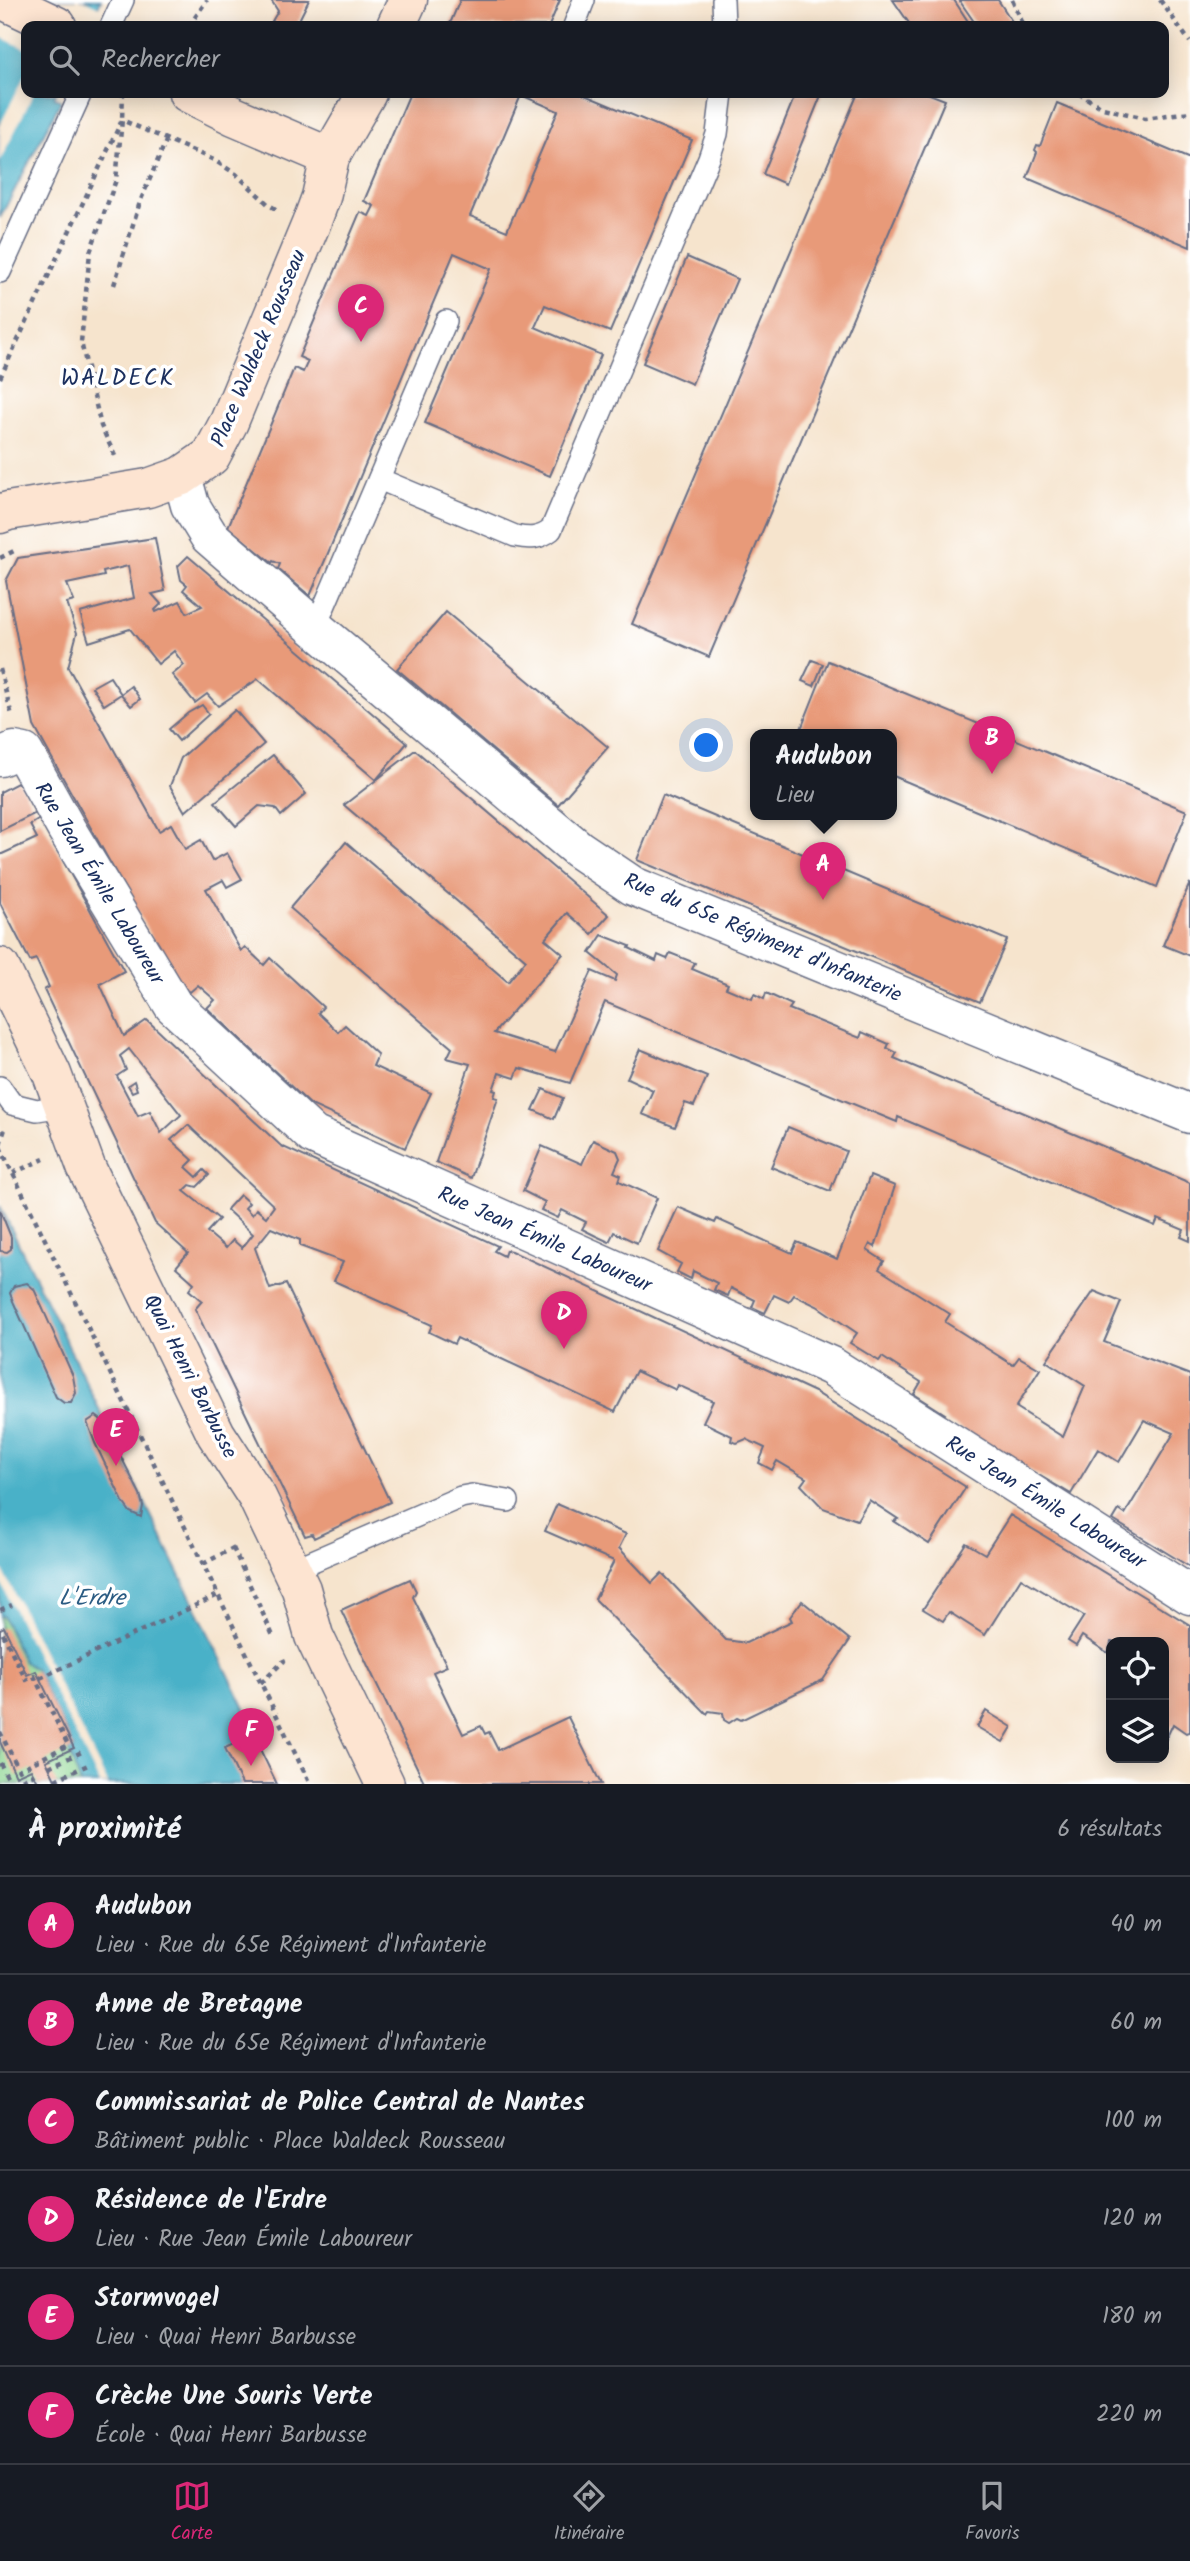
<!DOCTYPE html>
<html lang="fr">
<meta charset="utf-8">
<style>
body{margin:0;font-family:Kalam,sans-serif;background:#242831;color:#f1f3f6}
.controls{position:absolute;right:21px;bottom:21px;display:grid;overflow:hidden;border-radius:14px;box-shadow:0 4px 18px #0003}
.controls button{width:63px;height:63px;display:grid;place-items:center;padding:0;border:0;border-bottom:2px solid #363941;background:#171b24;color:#f1f3f6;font:35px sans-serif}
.you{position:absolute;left:707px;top:746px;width:24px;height:24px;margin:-18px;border:5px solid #fff;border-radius:50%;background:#1a73e8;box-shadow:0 0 0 10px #1a73e833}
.badge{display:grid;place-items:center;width:46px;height:46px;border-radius:50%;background:#db2777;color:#fff;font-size:23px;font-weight:700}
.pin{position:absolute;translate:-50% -58px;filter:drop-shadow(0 2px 4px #0008)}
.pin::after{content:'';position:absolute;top:37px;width:24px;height:21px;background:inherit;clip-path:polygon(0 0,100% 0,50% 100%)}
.popup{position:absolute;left:750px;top:729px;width:147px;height:91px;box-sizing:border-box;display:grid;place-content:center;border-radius:14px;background:#171b24;filter:drop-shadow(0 2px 5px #0005);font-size:23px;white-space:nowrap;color:#9ea1a6}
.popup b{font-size:26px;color:#f1f3f6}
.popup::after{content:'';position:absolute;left:50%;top:100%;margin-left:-14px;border:14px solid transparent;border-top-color:#171b24}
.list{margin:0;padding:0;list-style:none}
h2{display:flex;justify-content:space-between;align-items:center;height:91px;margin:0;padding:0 28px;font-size:30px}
h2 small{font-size:23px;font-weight:400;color:#9ea1a6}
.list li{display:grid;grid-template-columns:46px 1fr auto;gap:21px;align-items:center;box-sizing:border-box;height:98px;padding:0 28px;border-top:2px solid #363941}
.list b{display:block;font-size:26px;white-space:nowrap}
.list p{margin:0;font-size:23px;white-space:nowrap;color:#9ea1a6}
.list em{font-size:23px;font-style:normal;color:#9ea1a6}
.icon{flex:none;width:38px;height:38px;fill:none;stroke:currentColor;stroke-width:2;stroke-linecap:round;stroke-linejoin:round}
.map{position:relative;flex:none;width:1190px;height:1784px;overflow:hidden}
.search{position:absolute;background:#171b24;box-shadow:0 4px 18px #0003;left:21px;right:21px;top:21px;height:77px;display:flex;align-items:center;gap:18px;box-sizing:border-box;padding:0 24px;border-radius:14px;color:#9ea1a6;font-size:26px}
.sheet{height:679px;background:#171b24}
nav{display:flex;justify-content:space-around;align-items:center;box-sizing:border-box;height:98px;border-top:2px solid #363941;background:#171b24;font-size:19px;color:#9ea1a6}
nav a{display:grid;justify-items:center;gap:4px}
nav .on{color:#db2777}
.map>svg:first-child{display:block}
.green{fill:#8cd591;stroke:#548278;stroke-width:2}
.water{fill:#49b1c8;stroke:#327093;stroke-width:2}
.pier{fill:#f6e4cd}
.building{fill:#e89a79;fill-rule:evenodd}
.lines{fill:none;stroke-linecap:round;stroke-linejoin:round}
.lane-casing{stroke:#686e85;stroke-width:24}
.street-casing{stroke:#686e85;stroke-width:41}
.secondary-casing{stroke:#686e85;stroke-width:41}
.path{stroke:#686e85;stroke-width:4.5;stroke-dasharray:5 5;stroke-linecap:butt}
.lane{stroke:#fff;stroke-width:21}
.street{stroke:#fff;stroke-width:38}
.secondary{stroke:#fde4d1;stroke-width:38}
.labels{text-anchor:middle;stroke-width:7;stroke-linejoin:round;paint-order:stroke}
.street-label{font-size:21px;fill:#1b2f5e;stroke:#fff}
.neighbourhood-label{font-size:23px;letter-spacing:2px;fill:#1b2f5e;stroke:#fff}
.water-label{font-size:23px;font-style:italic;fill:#2b5c83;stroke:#fff}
</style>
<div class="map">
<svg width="1190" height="1784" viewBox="0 0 1190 1784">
<rect width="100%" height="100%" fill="#fff"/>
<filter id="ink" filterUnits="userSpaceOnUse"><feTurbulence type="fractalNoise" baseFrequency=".0143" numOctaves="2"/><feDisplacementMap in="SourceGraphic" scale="14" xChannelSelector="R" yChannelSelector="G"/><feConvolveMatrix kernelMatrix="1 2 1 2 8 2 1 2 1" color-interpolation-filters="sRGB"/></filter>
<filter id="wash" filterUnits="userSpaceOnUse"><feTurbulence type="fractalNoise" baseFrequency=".00686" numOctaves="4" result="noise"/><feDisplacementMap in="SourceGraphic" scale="28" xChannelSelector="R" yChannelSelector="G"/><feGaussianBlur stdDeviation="1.57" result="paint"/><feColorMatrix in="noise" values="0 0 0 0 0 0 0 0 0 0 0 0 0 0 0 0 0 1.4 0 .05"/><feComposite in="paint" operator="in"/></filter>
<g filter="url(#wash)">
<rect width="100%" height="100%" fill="#f6e4cd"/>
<polygon class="green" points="2,1615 23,1661 35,1669 74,1748 69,1751 81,1784 0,1784 0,1616"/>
<g class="water">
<polygon points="0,0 101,0 89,26 26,26 26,93 56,93 54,97 61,101 0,218"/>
<polygon points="0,1206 260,1739 229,1754 244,1784 81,1784 69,1751 74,1748 35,1669 23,1661 3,1616 0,1616"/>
</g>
<g class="pier">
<polygon points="0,0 84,0 101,8 93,26 26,26 26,49 0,37"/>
<polygon points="26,73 26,93 34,93 0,161 0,125"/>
<polygon points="0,1564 108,1784 100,1784 90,1764 0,1581"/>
</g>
<g id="blocks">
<g class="building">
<polygon points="271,0 309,0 296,26 282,26 272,21 278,11"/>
<polygon points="460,0 560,0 549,26 449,26"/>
<polygon points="893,0 954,0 971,26 911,26"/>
<polygon points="959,0 998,0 1015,26 977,26"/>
<path d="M410,93H580L692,140L610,332L545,305L535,327L601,355L550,476L425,423L491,269L454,253L310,596L278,569L280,564L273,561L272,563L228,527L294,368L303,372L308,361L299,357L360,212L369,216L374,206L364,201ZM521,95L558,111L507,231L470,216Z"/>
<polygon points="796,93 822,93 785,184 763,174"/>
<polygon points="858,93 927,93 945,100 709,657 632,624"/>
<polygon points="1057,103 1190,159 1190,247 1027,178 1037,152 1035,150 1037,145 1040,146"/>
<polygon points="687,257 737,279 692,384 643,363"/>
<polygon points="155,538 165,591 152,594 161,604 155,610 156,612 180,601 187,613 202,606 183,590 187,585 181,580 178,566 188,556 407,743 376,780 258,679 218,706 207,694 195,703 172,675 184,665 174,651 158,664 130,629 89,642 80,613 134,598 128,566 103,572 104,576 67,584 74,601 67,603 77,633 68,667 159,831 171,824 185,849 201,840 212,861 227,853 242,879 227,887 223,880 206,889 241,951 245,947 264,965 270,958 323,1007 318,1013 338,1032 345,1025 378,1055 373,1066 431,1093 405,1148 311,1105 207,1008 215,1000 198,985 190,992 175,979 34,726 6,581 18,558"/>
<polygon points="446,612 608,747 558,805 397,669"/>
<polygon points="812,660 823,664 814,686 802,681"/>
<polygon points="828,661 1187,811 1157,887 891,775 891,734 799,734"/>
<polygon points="110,677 121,694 131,686 140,699 131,706 121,694 104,705 92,687"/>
<polygon points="202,705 209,714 179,741 169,729 188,713"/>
<polygon points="235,710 264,744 185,812 170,786 181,758"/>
<polygon points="415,750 609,915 592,934 567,913 545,939 563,954 494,1033 555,1052 592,971 615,981 617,975 590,953 602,935 630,946 629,948 656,961 658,955 667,959 670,953 695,963 692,969 728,984 726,988 752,999 754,994 764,999 766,993 792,1005 789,1009 860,1038 862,1032 889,1044 887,1048 897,1053 894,1058 1190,1183 1190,1241 1181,1237 1184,1230 1158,1219 1155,1226 898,1117 897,1122 605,1002 570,1083 519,1068 515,1078 499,1073 493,1090 496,1091 494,1097 498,1098 471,1178 436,1162 470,1064 447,1058 452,1048 290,908 346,842 508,982 526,960 344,805"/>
<polygon points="273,755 306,794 281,816 275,808 259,806 236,826 215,802"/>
<polygon points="19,782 36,813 0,831 0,792"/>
<polygon points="663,795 1007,940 980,1002 637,860"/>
<path d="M40,819L124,971L100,984L124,1036L147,1020L281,1146L498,1246L494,1251L504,1256L506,1250L511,1251L815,1392L966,1487L929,1544L894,1521L898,1519L869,1500L857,1520L823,1508L801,1485L806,1478L777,1461L772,1470L759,1463L765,1448L746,1439L737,1443L731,1441L732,1436L703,1422L713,1401L678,1385L676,1390L636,1371L615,1412L457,1338L454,1344L429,1332L432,1325L334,1281L343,1262L300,1246V1240L271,1228L255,1248L270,1289L286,1284L390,1502L314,1538L312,1534L305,1536L195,1309L202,1301L189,1290L194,1283L176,1267L188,1253L155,1223L44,990L49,987L36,959L30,961L0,903V855L37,838L30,825ZM129,1049L181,1115L161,1133L150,1111L138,1116L117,1076L126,1070L120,1056ZM188,1125L274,1206L266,1217L256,1209L252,1215L245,1208L249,1203L240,1195L228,1208L227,1210L253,1234L242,1248L233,1240L226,1248L207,1232L219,1219L184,1191L190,1185L197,1187L209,1175L204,1170L197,1177L186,1167L193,1160L171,1140Z"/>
<polygon points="1190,883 1190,956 1163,945"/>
<polygon points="640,1049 707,1077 694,1106 685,1103 675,1127 642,1114 653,1090 627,1078"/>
<polygon points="134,1081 137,1090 132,1092 128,1085"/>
<polygon points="543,1089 563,1098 554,1119 533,1110"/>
<polygon points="788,1127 846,1151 830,1191 771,1167"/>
<polygon points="593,1140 617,1151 620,1158 614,1172 621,1175 619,1181 657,1198 637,1243 614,1232 609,1242 596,1236 582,1229 586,1222 562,1210 558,1218 541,1210 545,1202 523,1191 542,1146 582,1164"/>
<polygon points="870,1176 895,1186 875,1247 870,1244 867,1250 884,1261 879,1269 950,1314 945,1322 1013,1365 1019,1357 1040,1369 1016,1407 1063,1437 1085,1386 1046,1361 1094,1291 1121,1302 1104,1342 1190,1375 1190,1567 1113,1520 1119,1510 1125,1514 1174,1433 1144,1420 1119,1462 1098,1449 1071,1494 948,1422 943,1416 945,1414 914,1394 921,1382 882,1357 879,1361 850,1343 857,1333 817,1306 794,1295 789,1302 774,1295 765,1313 752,1307 755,1300 731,1288 728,1296 714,1290 717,1283 693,1271 691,1279 677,1272 681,1264 658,1251 678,1207 715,1223 717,1219 792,1253 797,1242 837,1259"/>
<polygon points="0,1210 11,1237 11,1249 7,1252 0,1251"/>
<polygon points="27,1283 34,1289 73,1376 76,1393 71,1403 64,1403 56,1397 12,1299 10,1293 14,1286"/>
<polygon points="96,1416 100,1419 110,1435 140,1494 143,1506 141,1517 130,1512 123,1502 95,1443 87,1422"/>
<polygon points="557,1504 626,1534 619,1548 652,1583 662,1573 726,1640 746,1643 792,1621 790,1617 802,1601 850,1640 823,1680 741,1720 737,1718 729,1723 724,1720 723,1713 709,1711 707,1714 595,1599 614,1561 545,1531"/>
<polygon points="1010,1515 1190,1625 1190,1732 1186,1733 1173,1724 1164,1743 1164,1642 1111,1642 1108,1653 1082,1636 1076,1646 1068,1641 1084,1616 1021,1578 985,1635 949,1612 943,1621 923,1609 966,1543 985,1554"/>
<polygon points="410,1579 416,1591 413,1597 447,1666 433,1672 463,1734 481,1726 485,1734 489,1732 498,1750 568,1717 601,1784 425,1784 341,1610"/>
<polygon points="4,1627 27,1675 36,1671 74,1748 46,1761 57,1784 39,1784 31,1769 16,1776 0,1742 0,1629"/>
<polygon points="986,1711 1012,1727 1003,1742 977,1727"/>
<polygon points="253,1735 277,1784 242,1784 225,1748"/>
</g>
</g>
</g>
<g filter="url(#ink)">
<use href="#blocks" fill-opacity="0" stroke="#686e85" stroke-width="2"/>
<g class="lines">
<defs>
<g id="lane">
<polyline points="723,0 724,26"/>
<polyline points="111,26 123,0"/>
<polyline points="574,26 584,0"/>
<polyline points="0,272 81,93"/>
<path d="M379,479L515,536C530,539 539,539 551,530L709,158L717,134L722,93"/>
<polyline points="315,628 446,321"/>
<polyline points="0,1087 12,1104 37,1110 63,1106"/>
<polyline points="292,1570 461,1497 472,1495 508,1501"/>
</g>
<g id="street">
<polyline points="182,476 190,505 209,536 315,628 578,849 633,886 1190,1114"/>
<polyline points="0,757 14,751 24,753 67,830 173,1005 313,1135 831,1366 1190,1595"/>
</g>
<g id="secondary">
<polyline points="3,0 57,26"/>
<polyline points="396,26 408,0"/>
<polyline points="188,93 234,116 330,157"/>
<polyline points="0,514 8,511 148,488 182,476 211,456 229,422 311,224 321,197 330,157 367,93"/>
<polyline points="0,967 52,1074 86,1167 216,1434 257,1497 301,1589 314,1636 385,1784"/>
</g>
</defs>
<use href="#lane" class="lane-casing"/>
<use href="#street" class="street-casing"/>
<use href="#secondary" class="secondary-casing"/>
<g class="path">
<polyline points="1012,0 1024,26"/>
<polyline points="1160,0 1190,42"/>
<polyline points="189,26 207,0"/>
<polyline points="1078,93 1103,108 1145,118 1190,112"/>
<polyline points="114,285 140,202 166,141"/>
<polyline points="0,378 122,120 214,160 236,174 269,205 279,211"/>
<polyline points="115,456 101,426 81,342 90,252 116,180 122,120 123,93"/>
<polyline points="0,558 16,550"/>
<polyline points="0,669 12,716"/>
<polyline points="0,1144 5,1129"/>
<polyline points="0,1147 310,1784"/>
<polyline points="13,1173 44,1159"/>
<polyline points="233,1548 274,1638"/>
<polyline points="203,1564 235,1547"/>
<polyline points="0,1610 12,1605"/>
<polyline points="40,1678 218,1595"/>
<polyline points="261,1683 284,1661 283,1659"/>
<polyline points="0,1732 19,1770 68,1745 34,1676 26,1680 2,1632"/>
<polyline points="0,1763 11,1784"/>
<polyline points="49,1767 84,1751"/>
<polyline points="55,1780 90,1764"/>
<polyline points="13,1784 34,1774"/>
</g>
<use href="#lane" class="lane"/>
<use href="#street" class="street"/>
<use href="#secondary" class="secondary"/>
</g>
</g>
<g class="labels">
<g class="street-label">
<text transform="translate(258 348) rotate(-67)" y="7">Place Waldeck Rousseau</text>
<text transform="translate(100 883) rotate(59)" y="7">Rue Jean Émile Laboureur</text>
<text transform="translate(763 937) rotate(23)" y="7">Rue du 65e Régiment d'Infanterie</text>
<text transform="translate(545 1239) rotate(24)" y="7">Rue Jean Émile Laboureur</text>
<text transform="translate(191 1376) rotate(63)" y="7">Quai Henri Barbusse</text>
<text transform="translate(1046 1502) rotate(32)" y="7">Rue Jean Émile Laboureur</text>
</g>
<g class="neighbourhood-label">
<text x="118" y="385">WALDECK</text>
</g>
<g class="water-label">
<text x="92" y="1605">L'Erdre</text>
</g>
</g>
</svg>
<div class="controls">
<button><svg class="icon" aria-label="locate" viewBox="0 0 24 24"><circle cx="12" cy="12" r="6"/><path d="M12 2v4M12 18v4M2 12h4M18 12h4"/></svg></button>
<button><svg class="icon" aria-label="layers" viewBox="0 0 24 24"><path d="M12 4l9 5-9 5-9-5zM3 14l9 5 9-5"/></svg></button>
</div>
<div class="you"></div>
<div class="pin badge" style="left:823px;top:900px">A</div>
<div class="popup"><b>Audubon</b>Lieu</div>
<div class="pin badge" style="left:992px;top:774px">B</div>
<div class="pin badge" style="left:361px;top:342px">C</div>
<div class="pin badge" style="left:564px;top:1349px">D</div>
<div class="pin badge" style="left:116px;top:1466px">E</div>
<div class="pin badge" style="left:251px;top:1766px">F</div>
<div class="search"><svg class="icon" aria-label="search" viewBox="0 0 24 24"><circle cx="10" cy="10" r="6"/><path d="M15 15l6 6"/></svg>Rechercher</div>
</div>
<section class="sheet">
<h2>À proximité<small>6 résultats</small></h2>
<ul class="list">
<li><span class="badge">A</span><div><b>Audubon</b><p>Lieu · Rue du 65e Régiment d'Infanterie</p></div><em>40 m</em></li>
<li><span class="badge">B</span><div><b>Anne de Bretagne</b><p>Lieu · Rue du 65e Régiment d'Infanterie</p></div><em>60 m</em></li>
<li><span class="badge">C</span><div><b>Commissariat de Police Central de Nantes</b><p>Bâtiment public · Place Waldeck Rousseau</p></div><em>100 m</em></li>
<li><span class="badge">D</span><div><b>Résidence de l'Erdre</b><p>Lieu · Rue Jean Émile Laboureur</p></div><em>120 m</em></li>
<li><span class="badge">E</span><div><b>Stormvogel</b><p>Lieu · Quai Henri Barbusse</p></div><em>180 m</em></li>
<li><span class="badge">F</span><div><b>Crèche Une Souris Verte</b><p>École · Quai Henri Barbusse</p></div><em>220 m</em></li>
</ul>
</section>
<nav>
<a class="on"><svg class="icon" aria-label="map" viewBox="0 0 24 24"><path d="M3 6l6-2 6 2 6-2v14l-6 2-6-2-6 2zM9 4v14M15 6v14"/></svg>Carte</a>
<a><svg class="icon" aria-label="directions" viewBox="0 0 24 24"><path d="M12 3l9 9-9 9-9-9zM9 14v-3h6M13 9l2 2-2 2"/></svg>Itinéraire</a>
<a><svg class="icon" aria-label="saved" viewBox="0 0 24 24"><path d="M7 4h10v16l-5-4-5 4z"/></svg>Favoris</a>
</nav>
